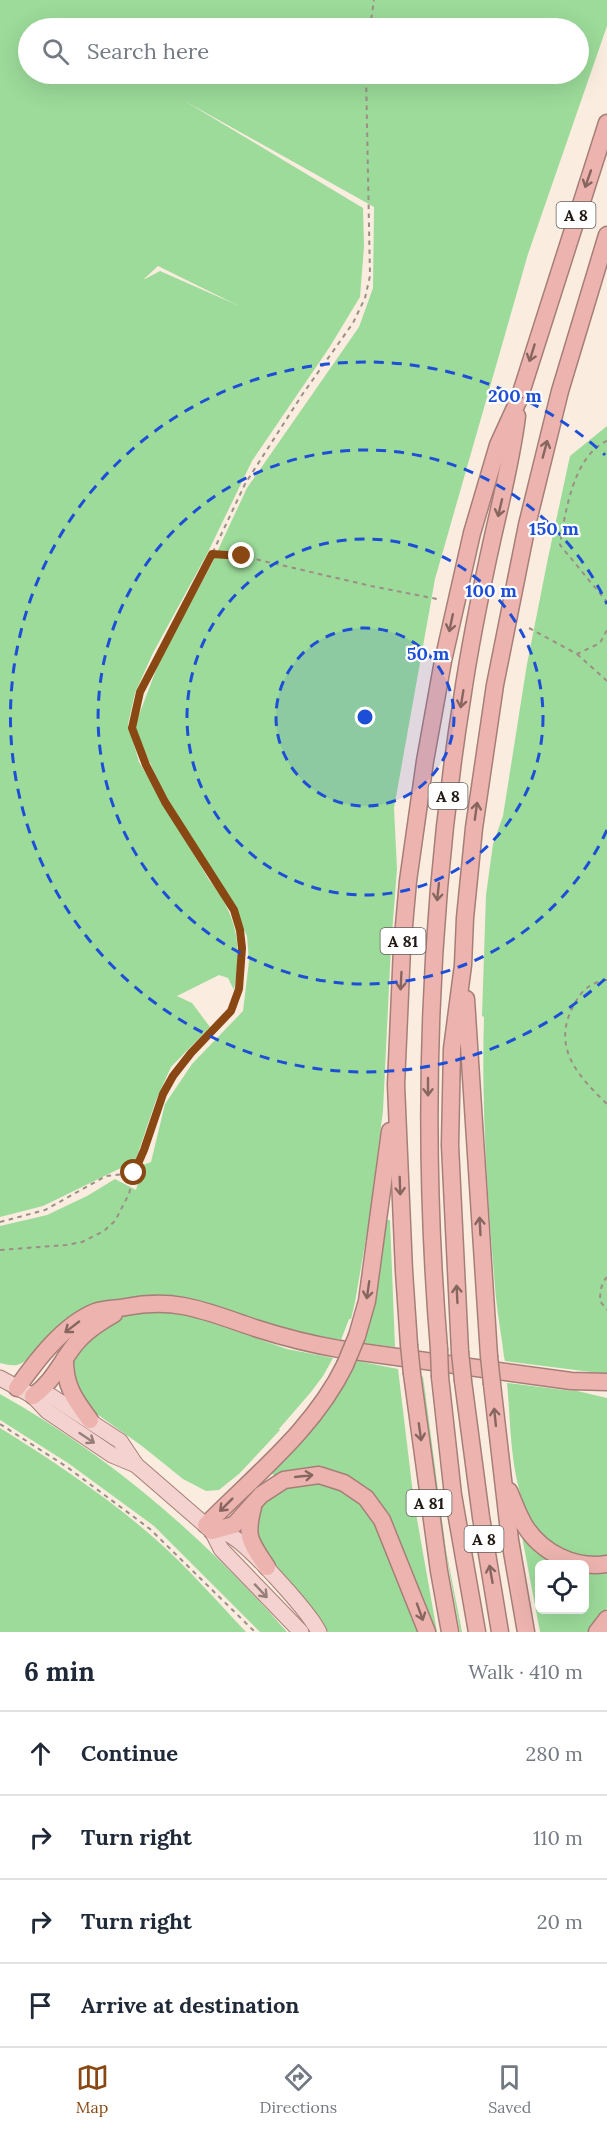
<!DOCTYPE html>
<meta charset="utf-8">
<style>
body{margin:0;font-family:Lora,serif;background:#f6f6f7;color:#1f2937}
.controls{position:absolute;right:18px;bottom:18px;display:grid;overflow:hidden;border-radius:9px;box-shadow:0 6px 24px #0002}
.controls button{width:54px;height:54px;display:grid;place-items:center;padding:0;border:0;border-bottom:2px solid #e0e1e3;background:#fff;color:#1f2937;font:30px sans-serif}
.stop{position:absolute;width:18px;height:18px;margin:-14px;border:4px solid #894813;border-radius:50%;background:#fff}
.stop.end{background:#894813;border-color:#fff;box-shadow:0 2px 6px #0008}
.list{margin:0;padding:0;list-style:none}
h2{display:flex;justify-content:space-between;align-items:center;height:78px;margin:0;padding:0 24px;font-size:26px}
h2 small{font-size:20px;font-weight:400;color:#747a83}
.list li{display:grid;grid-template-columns:39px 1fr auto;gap:18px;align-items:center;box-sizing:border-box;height:84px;padding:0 24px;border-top:2px solid #e0e1e3}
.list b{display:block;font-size:22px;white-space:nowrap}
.list em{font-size:20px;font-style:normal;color:#747a83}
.icon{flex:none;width:33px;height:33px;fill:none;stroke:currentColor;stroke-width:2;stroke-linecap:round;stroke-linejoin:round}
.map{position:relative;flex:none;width:607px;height:1632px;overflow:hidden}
.search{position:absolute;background:#fff;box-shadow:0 6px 24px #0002;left:18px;right:18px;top:18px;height:66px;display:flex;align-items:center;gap:15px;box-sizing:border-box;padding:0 21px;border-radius:33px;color:#747a83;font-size:22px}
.sheet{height:414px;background:#fff}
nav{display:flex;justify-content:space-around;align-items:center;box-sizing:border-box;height:84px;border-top:2px solid #e0e1e3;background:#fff;font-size:16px;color:#747a83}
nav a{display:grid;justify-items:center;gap:3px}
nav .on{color:#894813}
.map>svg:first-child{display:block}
.green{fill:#9cdb9a;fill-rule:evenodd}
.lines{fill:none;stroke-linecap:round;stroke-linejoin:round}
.major-casing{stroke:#a67e78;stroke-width:17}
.highway-casing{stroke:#a67e78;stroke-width:19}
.path{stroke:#9b8f85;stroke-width:2;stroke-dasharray:4.5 4.5;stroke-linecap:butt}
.major{stroke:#f4d2cf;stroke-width:15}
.highway{stroke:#edb4af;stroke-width:16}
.highway-bridge-casing{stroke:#a67e78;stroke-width:19;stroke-linecap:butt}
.highway-bridge{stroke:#edb4af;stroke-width:16}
.oneway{stroke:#886660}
.oneway2{stroke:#967f7a}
.route{stroke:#894813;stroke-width:8}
.ring{fill:none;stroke:#1d4ed8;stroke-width:3;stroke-dasharray:10 8}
.labels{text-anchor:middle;stroke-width:4.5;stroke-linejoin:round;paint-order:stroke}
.shield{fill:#fff;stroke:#645e59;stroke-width:1.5}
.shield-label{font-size:16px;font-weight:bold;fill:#221912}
.centre{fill:#1d4ed8;stroke:#fff;stroke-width:3}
.ring-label{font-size:18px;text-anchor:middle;font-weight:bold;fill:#1d4ed8;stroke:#fff;stroke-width:4.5;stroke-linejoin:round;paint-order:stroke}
</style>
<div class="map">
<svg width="607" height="1632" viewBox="0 0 607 1632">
<rect width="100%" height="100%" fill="#fbece0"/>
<g class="green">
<path d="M0,0H607V26L528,254L435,579L394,808L397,869L391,946L383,1111L369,1221L355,1302L351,1319H349L341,1340C259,1333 201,1280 114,1300C90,1305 64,1319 47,1337C39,1345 32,1358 22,1363C16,1367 7,1365 0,1363V1226L47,1215L87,1196L115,1179L136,1190L143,1165L151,1162L165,1104L192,1064L243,1011L249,961L247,936L226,893L168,802L134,728L159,662L211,565L247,488L359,327L373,288L374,207L183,100L363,208L364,247L360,297L329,348L252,461L208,552L153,653L135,693L128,724L139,762L209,880C238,916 242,946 234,990L228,978L219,975L177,996L192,1003L210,1027L171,1067L156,1100L136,1159L129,1164L43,1206L0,1217ZM28,28H578V74H28ZM158,266L237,305L160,271L143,280Z"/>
<path d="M607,426V1374L505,1361L504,1357C502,1338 498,1318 496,1298C488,1206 481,1108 484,1017L482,1016L486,895L493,844L503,816L527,664L548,558L570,456Z"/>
<polygon points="387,1220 390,1220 395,1347 364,1343 370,1322"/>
<polygon points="171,1311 206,1318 206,1321 287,1349 333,1358 323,1376 311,1392 279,1429 280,1430 240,1473 219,1490 206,1491 183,1479 142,1446 87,1407 82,1402 71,1367 75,1353 114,1319 129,1313"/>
<path d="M357,1361L398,1369L414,1502L437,1632H433L412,1570L393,1527L361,1487L276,1477L269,1471C305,1442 338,1402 357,1361Z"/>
<polygon points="423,1376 446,1550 462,1632 460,1632 434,1485 422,1377"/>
<path d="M507,1383L572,1391L573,1390L607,1398V1558C597,1559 589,1557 580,1555C506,1541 513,1439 507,1383Z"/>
<path d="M0,1394C110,1456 204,1537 287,1632H260L154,1526L68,1463L0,1420Z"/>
<path d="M0,1428C53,1461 106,1496 153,1537C186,1566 216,1600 246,1632H0Z"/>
<polygon points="311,1481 345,1490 371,1513 421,1632 328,1632 270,1563 255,1540 261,1504 277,1489"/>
<polygon points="521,1531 561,1564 540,1564 540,1610 584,1610 585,1571 607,1571 607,1608 589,1632 540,1632"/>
</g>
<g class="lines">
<defs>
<g id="major">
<polyline points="0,1378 33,1396 47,1411 112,1455 136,1465"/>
<polyline points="33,1396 51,1396 120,1441 136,1465 212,1531 221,1549 301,1632"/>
<path d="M212,1531C216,1532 222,1532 226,1533C246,1541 309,1612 319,1632"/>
</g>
<g id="highway">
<polyline points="466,999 489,1356"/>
<polyline points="357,1336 367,1301 390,1131"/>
<polyline points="409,1345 404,1271 396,1085 402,948 408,881 425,761 443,661 472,533 498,445 519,399 607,123"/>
<path d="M439,1349C421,1131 428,914 462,699C470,644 481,590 493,536C502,496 512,457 517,416"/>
<polyline points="460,1352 450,1145 452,1049 463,965 465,918 474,828 495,685 527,525 560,391 607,235"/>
<path d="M65,1358C64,1385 75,1400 90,1420"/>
<polyline points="412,1374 439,1571 450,1632"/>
<polyline points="440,1377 453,1495 477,1632"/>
<polyline points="463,1381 481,1517 500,1632"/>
<polyline points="492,1384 510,1540 526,1632"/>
<path d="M17,1388C36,1361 63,1325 95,1312C105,1308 116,1309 126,1307C178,1297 207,1312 255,1328C283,1337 310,1344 339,1349L571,1381L607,1382"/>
<path d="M33,1396C54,1381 61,1361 77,1342C87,1330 100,1322 114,1314"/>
<path d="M509,1491C514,1502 518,1515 525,1526C542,1553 575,1569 607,1564"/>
<path d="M253,1507C245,1538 250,1541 267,1567"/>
<path d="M206,1525C255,1475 314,1429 345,1365"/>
<polyline points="212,1531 234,1525 261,1495 284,1480 319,1475 344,1483 366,1498 382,1520 427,1632"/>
<polyline points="597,1632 607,1619"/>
</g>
</defs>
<use href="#major" class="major-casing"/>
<use href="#highway" class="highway-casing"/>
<g class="path">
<polyline points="370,28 374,0"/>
<path d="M607,441C574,455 565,512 560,545L607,602"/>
<polyline points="212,554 242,556 371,586 437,599"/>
<polyline points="529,628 577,654 600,643 607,630"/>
<polyline points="577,654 607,681"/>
<path d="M607,980C591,982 582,990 575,1003C550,1046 577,1075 607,1104"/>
<polyline points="0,1222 45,1210 106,1176 134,1173"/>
<polyline points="0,1250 66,1245 82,1242 104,1231 115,1221 129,1194 134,1173 144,1150 163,1094 173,1076 191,1053 231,1011 239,989 242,948 240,930 234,910 165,802 146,765 132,728 140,692 212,554 245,484 302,395 353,323 365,298 370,276 366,74"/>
<path d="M607,1277C601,1283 600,1292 600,1301L607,1310"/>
<polyline points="0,1424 67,1467 150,1529 255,1632"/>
</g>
<use href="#major" class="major"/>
<use href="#highway" class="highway"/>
<defs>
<g id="highway-bridge">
<polyline points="409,1345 412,1374"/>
<polyline points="439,1349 440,1377"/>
<polyline points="460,1352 463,1381"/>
<polyline points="489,1356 492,1384"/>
<polyline points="345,1365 357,1336"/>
</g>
</defs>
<use href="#highway-bridge" class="highway-bridge-casing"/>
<use href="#highway-bridge" class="highway-bridge"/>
</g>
<defs><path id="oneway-shaft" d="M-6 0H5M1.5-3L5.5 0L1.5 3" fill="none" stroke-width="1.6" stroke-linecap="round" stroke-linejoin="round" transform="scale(1.5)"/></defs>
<g class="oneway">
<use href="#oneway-shaft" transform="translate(588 179) rotate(109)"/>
<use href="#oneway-shaft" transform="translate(532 353) rotate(107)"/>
<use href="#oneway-shaft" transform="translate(545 449) rotate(-75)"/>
<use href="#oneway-shaft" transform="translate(500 508) rotate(103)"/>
<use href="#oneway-shaft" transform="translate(451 623) rotate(102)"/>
<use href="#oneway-shaft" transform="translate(462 699) rotate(99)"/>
<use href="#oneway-shaft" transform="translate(476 811) rotate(-82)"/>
<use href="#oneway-shaft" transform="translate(438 892) rotate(96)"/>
<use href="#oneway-shaft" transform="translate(401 981) rotate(93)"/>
<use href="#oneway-shaft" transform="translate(428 1087) rotate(90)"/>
<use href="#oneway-shaft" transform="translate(400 1186) rotate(88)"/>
<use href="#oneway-shaft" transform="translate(480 1226) rotate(-93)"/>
<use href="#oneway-shaft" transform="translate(368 1290) rotate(98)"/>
<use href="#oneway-shaft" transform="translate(457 1294) rotate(-93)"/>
<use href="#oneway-shaft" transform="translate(72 1327) rotate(142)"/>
<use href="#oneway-shaft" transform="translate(495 1417) rotate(-96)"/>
<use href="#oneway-shaft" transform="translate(420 1432) rotate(82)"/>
<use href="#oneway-shaft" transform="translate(304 1476) rotate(-6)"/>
<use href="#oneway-shaft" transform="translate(226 1505) rotate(135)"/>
<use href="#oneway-shaft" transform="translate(491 1574) rotate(-100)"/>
<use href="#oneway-shaft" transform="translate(420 1612) rotate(70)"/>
</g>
<g class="oneway2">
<use href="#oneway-shaft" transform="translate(87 1438) rotate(34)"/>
<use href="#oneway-shaft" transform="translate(261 1591) rotate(47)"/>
</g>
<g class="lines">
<polyline class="route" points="134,1173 144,1150 163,1094 173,1076 191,1053 231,1011 239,989 242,948 240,930 234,910 165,802 146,765 132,728 140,692 212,554 242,556"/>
</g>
<circle cx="365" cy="717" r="89" fill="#1d4ed8" fill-opacity=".12"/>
<g class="ring">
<circle cx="365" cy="717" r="89"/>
<circle cx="365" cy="717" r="178"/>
<path d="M607 830A267 267 0 1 1 607 604"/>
<path d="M605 979A355 355 0 1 1 605 455"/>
</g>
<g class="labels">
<g class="shield">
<rect x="556.5" y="202" width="39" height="26" rx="4.5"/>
<rect x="428.5" y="783" width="39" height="26" rx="4.5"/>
<rect x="380.5" y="928" width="45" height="26" rx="4.5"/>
<rect x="406.5" y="1490" width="45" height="26" rx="4.5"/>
<rect x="464.5" y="1526" width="39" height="26" rx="4.5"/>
</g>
<g class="shield-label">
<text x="576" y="221">A 8</text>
<text x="448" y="802">A 8</text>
<text x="403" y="947">A 81</text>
<text x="429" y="1509">A 81</text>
<text x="484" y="1545">A 8</text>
</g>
</g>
<circle cx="365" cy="717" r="9" class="centre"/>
<g class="ring-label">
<text x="515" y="402">200 m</text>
<text x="554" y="535">150 m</text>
<text x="491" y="597">100 m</text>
<text x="428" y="660">50 m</text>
</g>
</svg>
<div class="controls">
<button><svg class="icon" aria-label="locate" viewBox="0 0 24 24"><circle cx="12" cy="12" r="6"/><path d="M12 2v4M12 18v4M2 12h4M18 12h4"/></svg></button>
</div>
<div class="stop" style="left:134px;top:1173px"></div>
<div class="stop end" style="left:242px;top:556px"></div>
<div class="search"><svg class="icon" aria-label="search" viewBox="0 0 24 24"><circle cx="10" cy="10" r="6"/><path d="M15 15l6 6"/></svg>Search here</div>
</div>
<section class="sheet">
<h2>6 min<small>Walk · 410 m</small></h2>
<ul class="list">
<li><svg class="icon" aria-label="ahead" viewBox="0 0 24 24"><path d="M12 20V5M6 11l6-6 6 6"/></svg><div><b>Continue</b></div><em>280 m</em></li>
<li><svg class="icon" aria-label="right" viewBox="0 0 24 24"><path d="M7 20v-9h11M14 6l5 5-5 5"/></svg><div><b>Turn right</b></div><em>110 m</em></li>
<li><svg class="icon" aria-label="right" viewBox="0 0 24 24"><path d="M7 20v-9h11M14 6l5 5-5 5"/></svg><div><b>Turn right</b></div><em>20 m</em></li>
<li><svg class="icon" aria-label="arrive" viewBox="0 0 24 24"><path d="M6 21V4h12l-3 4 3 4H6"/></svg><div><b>Arrive at destination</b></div></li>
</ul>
</section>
<nav>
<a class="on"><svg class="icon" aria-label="map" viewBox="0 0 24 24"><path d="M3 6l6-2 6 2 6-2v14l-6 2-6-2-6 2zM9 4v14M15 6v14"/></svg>Map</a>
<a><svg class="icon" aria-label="directions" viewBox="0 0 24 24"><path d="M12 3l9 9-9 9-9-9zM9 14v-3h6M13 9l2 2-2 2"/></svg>Directions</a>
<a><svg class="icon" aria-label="saved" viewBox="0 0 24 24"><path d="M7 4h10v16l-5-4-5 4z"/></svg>Saved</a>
</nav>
